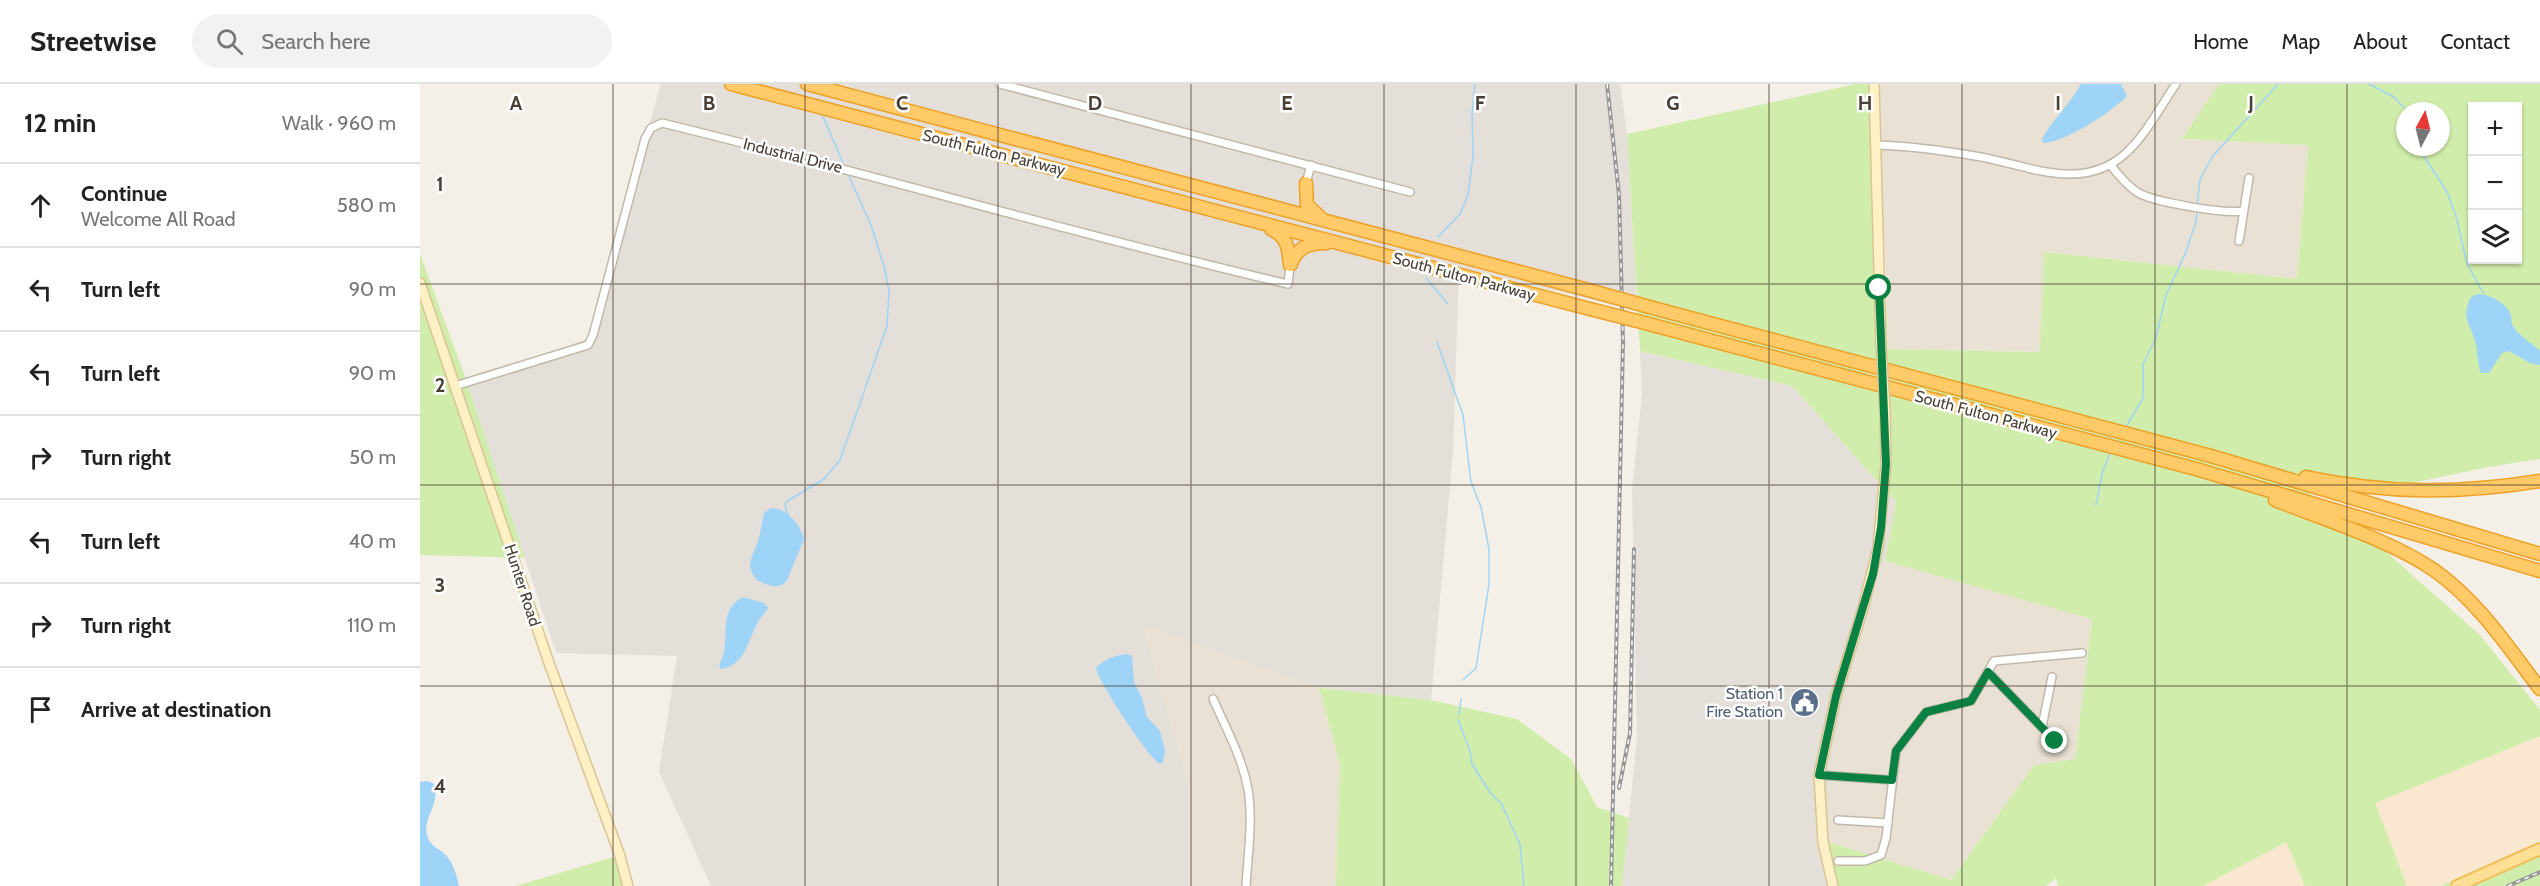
<!DOCTYPE html>
<meta charset="utf-8">
<style>
body{margin:0;font-family:Cabin,sans-serif;background:#f2f2f2;color:#222}
.controls{position:absolute;right:18px;top:18px;display:grid;overflow:hidden;border-radius:0px;box-shadow:0 2px 4px #0004}
.controls button{width:54px;height:54px;display:grid;place-items:center;padding:0;border:0;border-bottom:2px solid #e0e0e0;background:#fff;color:#222;font:30px sans-serif}
.compass{position:absolute;left:1976px;top:18px;width:54px;height:54px;border-radius:50%;background:#fff;box-shadow:0 2px 4px #0004;rotate:7deg}
.stop{position:absolute;width:18px;height:18px;margin:-14px;border:4px solid #0b8043;border-radius:50%;background:#fff}
.stop.end{background:#0b8043;border-color:#fff;box-shadow:0 2px 6px #0008}
.list{margin:0;padding:0;list-style:none}
h2{display:flex;justify-content:space-between;align-items:center;height:78px;margin:0;padding:0 24px;font-size:26px}
h2 small{font-size:20px;font-weight:400;color:#767676}
.list li{display:grid;grid-template-columns:39px 1fr auto;gap:18px;align-items:center;box-sizing:border-box;height:84px;padding:0 24px;border-top:2px solid #e0e0e0}
.list b{display:block;font-size:22px;white-space:nowrap}
.list p{margin:0;font-size:20px;white-space:nowrap;color:#767676}
.list em{font-size:20px;font-style:normal;color:#767676}
.icon{flex:none;width:33px;height:33px;fill:none;stroke:currentColor;stroke-width:2;stroke-linecap:round;stroke-linejoin:round}
.map{position:relative;flex:none;width:2120px;height:802px;overflow:hidden}
header{display:flex;align-items:center;gap:36px;box-sizing:border-box;height:84px;padding:0 30px;background:#fff;border-bottom:2px solid #e0e0e0}
header strong{font-size:28px}
nav{display:flex;gap:33px;margin-inline-start:auto;font-size:21px}
.search{width:420px;height:54px;background:#f2f2f2;display:flex;align-items:center;gap:15px;box-sizing:border-box;padding:0 21px;border-radius:33px;color:#767676;font-size:22px}
main{display:flex}
aside{flex:1;background:#fff}
.map>svg:first-child{display:block}
.residential{fill:#e9e2d4}
.commercial{fill:#f9e7d0}
.industrial{fill:#e4dfd8}
.green{fill:#d1edab;fill-rule:evenodd}
.water{fill:#9dd4f7}
.lines{fill:none;stroke-linecap:round;stroke-linejoin:round}
.stream{stroke:#9dd4f7;stroke-width:1.5}
.street-casing{stroke:#c1b8a8;stroke-width:10}
.secondary-casing{stroke:#d9c592;stroke-width:12}
.primary-casing{stroke:#efc05a;stroke-width:14}
.highway-casing{stroke:#eca129;stroke-width:15}
.street{stroke:#fff;stroke-width:7}
.secondary{stroke:#fff0c6;stroke-width:9}
.primary{stroke:#ffdf95;stroke-width:10}
.highway{stroke:#ffca67;stroke-width:12}
.rail-casing{stroke:#979797;stroke-width:4}
.rail{stroke:#fff;stroke-width:1.5;stroke-dasharray:4.5;stroke-linecap:butt}
.secondary-bridge-casing{stroke:#d9c592;stroke-width:12;stroke-linecap:butt}
.highway-bridge-casing{stroke:#eca129;stroke-width:15;stroke-linecap:butt}
.secondary-bridge{stroke:#fff0c6;stroke-width:9}
.highway-bridge{stroke:#ffca67;stroke-width:12}
.route{stroke:#0b8043;stroke-width:8}
.grid{fill:none;stroke:#494035;stroke-width:1.5;stroke-opacity:0.55}
.labels{text-anchor:middle;stroke-width:5;stroke-linejoin:round;paint-order:stroke}
.street-label{font-size:16px;fill:#494035;stroke:#fff}
.service-label{font-size:16px;fill:#4e5e75;stroke:#fff;text-anchor:end}
.grid-label{font-size:20px;text-anchor:middle;font-weight:bold;fill:#494035;stroke:#fff;stroke-width:5;stroke-linejoin:round;paint-order:stroke}
</style>
<header>
<strong>Streetwise</strong>
<div class="search"><svg class="icon" aria-label="search" viewBox="0 0 24 24"><circle cx="10" cy="10" r="6"/><path d="M15 15l6 6"/></svg>Search here</div>
<nav><a>Home</a><a>Map</a><a>About</a><a>Contact</a></nav>
</header>
<main>
<aside>
<h2>12 min<small>Walk · 960 m</small></h2>
<ul class="list">
<li><svg class="icon" aria-label="ahead" viewBox="0 0 24 24"><path d="M12 20V5M6 11l6-6 6 6"/></svg><div><b>Continue</b><p>Welcome All Road</p></div><em>580 m</em></li>
<li><svg class="icon" aria-label="left" viewBox="0 0 24 24"><path d="M17 20v-9H6M10 6l-5 5 5 5"/></svg><div><b>Turn left</b></div><em>90 m</em></li>
<li><svg class="icon" aria-label="left" viewBox="0 0 24 24"><path d="M17 20v-9H6M10 6l-5 5 5 5"/></svg><div><b>Turn left</b></div><em>90 m</em></li>
<li><svg class="icon" aria-label="right" viewBox="0 0 24 24"><path d="M7 20v-9h11M14 6l5 5-5 5"/></svg><div><b>Turn right</b></div><em>50 m</em></li>
<li><svg class="icon" aria-label="left" viewBox="0 0 24 24"><path d="M17 20v-9H6M10 6l-5 5 5 5"/></svg><div><b>Turn left</b></div><em>40 m</em></li>
<li><svg class="icon" aria-label="right" viewBox="0 0 24 24"><path d="M7 20v-9h11M14 6l5 5-5 5"/></svg><div><b>Turn right</b></div><em>110 m</em></li>
<li><svg class="icon" aria-label="arrive" viewBox="0 0 24 24"><path d="M6 21V4h12l-3 4 3 4H6"/></svg><div><b>Arrive at destination</b></div></li>
</ul>
</aside>
<div class="map">
<svg width="2120" height="802" viewBox="0 0 2120 802">
<rect width="100%" height="100%" fill="#f5f0e7"/>
<g class="residential">
<polygon points="1453,0 1799,0 1763,55 1888,61 1877,195 1624,168 1621,268 1468,265 1465,164 1459,121"/>
<polygon points="1465,477 1672,534 1655,675 1614,681 1531,796 1408,758 1406,717 1413,665 1434,580"/>
<polygon points="721,539 899,604 920,680 916,802 768,802 769,703"/>
</g>
<g class="commercial">
<polygon points="2120,652 2120,758 2020,802 1987,802 1954,719"/>
<polygon points="1866,758 1885,802 1783,802"/>
</g>
<g class="industrial">
<polygon points="241,0 1200,0 1207,50 1217,227 1039,183 1033,368 1011,616 899,604 722,540 769,703 768,802 291,802 239,688 257,572 136,569 47,298 167,255"/>
<polygon points="1220,267 1372,302 1476,418 1465,477 1434,580 1413,665 1407,717 1409,763 1417,802 1202,802 1217,653 1212,406 1222,310"/>
</g>
<g class="green">
<path d="M1436,0H1453C1457,89 1465,176 1468,265L1620,268L1624,168L1877,195L1888,61L1762,55L1799,0H2120V375L2068,383L1964,405L1880,402L1963,465L2060,551L2120,626V652L1955,719L1987,802H1885L1866,758L1783,802H1638L1636,794L1626,802H1417L1408,758L1531,796L1614,681L1655,675L1672,535L1465,477L1476,418L1372,302L1220,267L1207,50ZM2052,22H2098V176H2052ZM1985,27H2021V63H1985Z"/>
<polygon points="0,170 47,298 105,474 0,471"/>
<polygon points="899,604 1011,616 1097,635 1151,675 1177,723 1209,734 1202,802 916,802 920,680"/>
<polygon points="2120,758 2120,802 2020,802"/>
<polygon points="203,770 209,802 96,802"/>
</g>
<g class="water">
<path d="M1661,0H1701L1707,12C1692,28 1644,59 1623,59L1622,55C1633,35 1650,20 1661,0Z"/>
<path d="M2057,210C2069,210 2088,219 2091,232C2092,238 2091,240 2095,245C2102,254 2112,259 2120,267V281L2110,279L2089,267L2082,269L2069,289H2061C2057,280 2058,270 2056,260C2051,240 2041,237 2050,214Z"/>
<path d="M351,424C367,424 380,440 384,455L367,496C360,507 346,501 337,496C324,481 333,473 338,457C341,448 342,438 344,429Z"/>
<path d="M323,513L344,519L348,524C345,529 342,532 339,536C328,555 326,582 300,585C298,580 303,575 304,568C308,547 300,525 323,513Z"/>
<path d="M708,570L712,572L714,598L722,614L727,633L740,647L745,666L743,678L740,680C731,677 678,598 676,584C684,575 696,571 708,570Z"/>
<path d="M7,697L15,700C19,724 3,732 7,751C10,764 23,765 29,775C34,782 37,793 39,802H0V698Z"/>
</g>
<g class="lines">
<g class="stream">
<polyline points="1949,0 1974,13 1987,27"/>
<polyline points="402,30 423,79"/>
<polyline points="1998,63 2027,108 2036,132 2047,180 2064,210"/>
<polyline points="1777,122 1780,95 1792,73 1858,0"/>
<polyline points="1018,153 1040,130 1048,111 1053,72 1052,30 1055,0"/>
<polyline points="1006,194 1028,220"/>
<polyline points="1017,258 1043,331 1051,398 1061,423 1069,465 1069,500 1056,584 1043,596"/>
<polyline points="1706,343 1723,314 1723,280 1736,254 1746,211 1765,170 1776,138 1777,127"/>
<polyline points="1676,421 1682,390 1691,367"/>
<polyline points="368,431 365,422 366,418 404,395 420,376 467,242 469,207 464,182 451,141 428,90"/>
<polyline points="1039,630 1041,615"/>
<polyline points="1038,636 1050,667 1052,680 1071,710 1081,719 1100,760 1104,802"/>
</g>
<defs>
<g id="street">
<polyline points="580,0 990,108"/>
<path d="M1457,61C1492,62 1527,67 1561,73C1609,82 1662,108 1705,70C1726,51 1740,23 1756,0"/>
<path d="M1691,81C1697,90 1708,102 1717,108C1732,118 1804,130 1823,127"/>
<polyline points="886,99 891,81"/>
<polyline points="1819,157 1829,94"/>
<path d="M35,302L168,261L173,251L225,55L231,44L242,39C452,90 658,151 868,200L870,181"/>
<polyline points="1568,588 1635,657"/>
<path d="M793,615C806,644 822,673 828,705C833,737 828,770 826,802"/>
<polyline points="1622,643 1632,593"/>
<polyline points="1399,691 1472,696"/>
<polyline points="1418,736 1468,739"/>
<polyline points="1418,777 1445,777 1461,771 1466,754 1476,667 1506,628 1551,617 1574,577 1662,569"/>
</g>
<g id="secondary">
<polyline points="1454,0 1461,261"/>
<polyline points="0,199 129,579 199,769 208,802"/>
<polyline points="1413,802 1403,758 1399,691 1416,612 1443,524 1458,464 1466,380 1465,325"/>
</g>
<polyline id="primary" points="2037,802 2120,765"/>
<g id="highway">
<polyline points="311,0 1170,225"/>
<polyline points="387,0 1172,207"/>
<polyline points="886,99 887,121 901,134"/>
<path d="M851,145C868,154 868,163 870,181"/>
<path d="M871,180C877,163 889,159 907,159"/>
<polyline points="1233,224 1791,372 2120,470"/>
<polyline points="1221,238 1776,385 2120,487"/>
<path d="M1886,393C1967,410 2039,410 2120,397"/>
<path d="M1855,416C1905,436 1970,456 2014,486C2058,517 2088,563 2120,605"/>
</g>
</defs>
<use href="#street" class="street-casing"/>
<use href="#secondary" class="secondary-casing"/>
<use href="#primary" class="primary-casing"/>
<use href="#highway" class="highway-casing"/>
<use href="#street" class="street"/>
<use href="#secondary" class="secondary"/>
<use href="#primary" class="primary"/>
<use href="#highway" class="highway"/>
<defs>
<g id="rail">
<polyline points="1187,0 1199,111 1203,258 1191,802"/>
<polyline points="1199,704 1210,649 1214,465"/>
<polyline points="2088,802 2120,788"/>
</g>
</defs>
<use href="#rail" class="rail-casing"/>
<use href="#rail" class="rail"/>
<defs>
<polyline id="secondary-bridge" points="1461,261 1465,325"/>
<g id="highway-bridge">
<polyline points="1172,207 1233,224"/>
<polyline points="1170,225 1221,238"/>
</g>
</defs>
<use href="#secondary-bridge" class="secondary-bridge-casing"/>
<use href="#highway-bridge" class="highway-bridge-casing"/>
<use href="#secondary-bridge" class="secondary-bridge"/>
<use href="#highway-bridge" class="highway-bridge"/>
</g>
<g class="lines">
<polyline class="route" points="1459,204 1466,380 1461,444 1453,490 1416,612 1399,691 1472,696 1476,667 1506,628 1551,617 1568,588 1635,657"/>
</g>
<path class="grid" d="M193,0V802M385,0V802M578,0V802M771,0V802M964,0V802M1156,0V802M1349,0V802M1542,0V802M1735,0V802M1927,0V802M0,200H2120M0,401H2120M0,602H2120"/>
<defs>
<symbol id="civic-disc" viewBox="-11 -11 22 22"><circle r="9.5" fill="#5c6f8a" stroke="#fff"/><path d="M-.6-6.5H3V-4.5H.6V-3L4-1V1h2V6H-6V1h2V-1L-.6-3ZM-1.2 2.5V6h2.4V2.5Z" fill="#fff"/></symbol>
</defs>
<g fill-rule="evenodd">
<use href="#civic-disc" x="1368" y="602" width="33" height="33"/>
</g>
<g class="labels">
<g class="street-label">
<text transform="translate(574 68) rotate(14)" y="6">South Fulton Parkway</text>
<text transform="translate(373 71) rotate(14)" y="6">Industrial Drive</text>
<text transform="translate(1044 192) rotate(15)" y="6">South Fulton Parkway</text>
<text transform="translate(1566 330) rotate(15)" y="6">South Fulton Parkway</text>
<text transform="translate(103 501) rotate(72)" y="6">Hunter Road</text>
</g>
<g class="service-label">
<text x="1363" y="615">Station 1<tspan x="1363" dy="18">Fire Station</tspan></text>
</g>
</g>
<g class="grid-label">
<text x="96" y="26">A</text>
<text x="289" y="26">B</text>
<text x="482" y="26">C</text>
<text x="675" y="26">D</text>
<text x="867" y="26">E</text>
<text x="1060" y="26">F</text>
<text x="1253" y="26">G</text>
<text x="1445" y="26">H</text>
<text x="1638" y="26">I</text>
<text x="1831" y="26">J</text>
<text x="20" y="107">1</text>
<text x="20" y="308">2</text>
<text x="20" y="508">3</text>
<text x="20" y="709">4</text>
</g>
</svg>
<div class="controls">
<button>+</button>
<button>−</button>
<button><svg class="icon" aria-label="layers" viewBox="0 0 24 24"><path d="M12 4l9 5-9 5-9-5zM3 14l9 5 9-5"/></svg></button>
</div>
<svg class="compass" viewBox="-18 -18 36 36"><path d="M0-13l5 13h-10z" fill="#e53935"/><path d="M0 13l5-13h-10z" fill="#767676"/></svg>
<div class="stop" style="left:1459px;top:204px"></div>
<div class="stop end" style="left:1635px;top:657px"></div>
</div>
</main>
